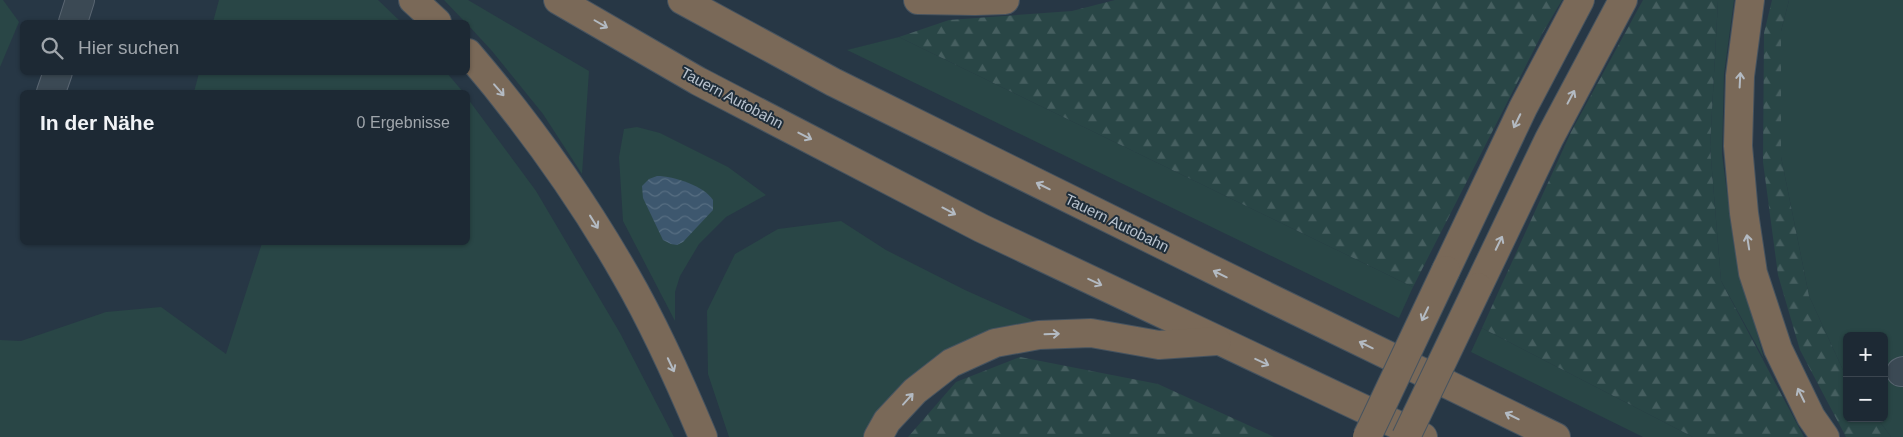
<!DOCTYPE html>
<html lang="de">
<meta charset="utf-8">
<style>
body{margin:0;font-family:Arial,sans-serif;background:#2a3540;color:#f1f3f6}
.controls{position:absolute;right:15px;bottom:15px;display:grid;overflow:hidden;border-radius:8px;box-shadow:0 1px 4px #0004}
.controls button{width:45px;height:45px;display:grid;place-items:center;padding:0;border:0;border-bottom:1px solid #3b454f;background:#1d2934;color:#f1f3f6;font:25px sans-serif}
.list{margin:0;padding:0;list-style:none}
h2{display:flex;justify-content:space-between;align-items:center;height:65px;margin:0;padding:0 20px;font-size:21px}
h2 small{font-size:16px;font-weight:400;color:#a0a6ac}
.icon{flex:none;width:28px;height:28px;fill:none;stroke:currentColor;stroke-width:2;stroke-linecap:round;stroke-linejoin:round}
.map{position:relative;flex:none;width:1903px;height:437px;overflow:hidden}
.search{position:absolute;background:#1d2934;box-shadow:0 1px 4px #0004;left:20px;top:20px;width:450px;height:55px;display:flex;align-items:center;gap:12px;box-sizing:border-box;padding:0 18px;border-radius:8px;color:#a0a6ac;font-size:19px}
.panel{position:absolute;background:#1d2934;box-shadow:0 1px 4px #0004;left:20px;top:90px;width:450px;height:155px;border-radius:8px}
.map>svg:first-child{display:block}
.green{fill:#294646}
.forest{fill:url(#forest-firs)}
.water{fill:url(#water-waves)}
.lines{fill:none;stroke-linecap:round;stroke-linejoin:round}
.minor-casing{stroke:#5a6672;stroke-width:30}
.highway-casing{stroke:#46535f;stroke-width:30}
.minor{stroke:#3b4954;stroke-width:28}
.highway{stroke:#7a6958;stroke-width:28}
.highway-bridge-casing{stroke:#46535f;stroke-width:30;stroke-linecap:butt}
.highway-bridge{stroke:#7a6958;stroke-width:28}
.oneway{stroke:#b3bac2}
.labels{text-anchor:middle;stroke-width:4;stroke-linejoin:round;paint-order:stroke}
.street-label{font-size:15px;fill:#b9c3ce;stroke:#202e3a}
</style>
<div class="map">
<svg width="1903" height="437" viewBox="0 0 1903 437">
<defs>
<pattern id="forest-firs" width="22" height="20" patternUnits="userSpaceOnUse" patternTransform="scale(1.25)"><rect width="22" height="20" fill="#294646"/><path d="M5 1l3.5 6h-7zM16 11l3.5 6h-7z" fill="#465f60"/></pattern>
<pattern id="water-waves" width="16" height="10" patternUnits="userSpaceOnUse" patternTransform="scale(1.25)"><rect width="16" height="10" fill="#3d576e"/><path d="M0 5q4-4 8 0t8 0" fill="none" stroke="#576e82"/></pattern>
</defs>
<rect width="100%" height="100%" fill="#273745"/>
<g class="green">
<polygon points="0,0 3,0 19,22 0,67"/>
<polygon points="219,0 378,0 401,22 213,22"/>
<polygon points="444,0 468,0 589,71 582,174 543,114 492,51 468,25 468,22 465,22"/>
<polygon points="1718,0 1734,0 1724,74 1722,154 1734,247 1764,359 1721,281 1710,147"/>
<polygon points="1789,0 1903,0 1903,437 1891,437 1877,418 1884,418 1884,336 1847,336 1847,379 1809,296 1781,157 1781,31"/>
<polygon points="899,37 1413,287 1399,318 847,50"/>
<polygon points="199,73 447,73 463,92 194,92"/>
<polygon points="468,99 536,191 620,333 674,437 0,437 0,340 21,341 106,312 161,307 226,354 262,243 468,242"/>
<polygon points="637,127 660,133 728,167 766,195 726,217 699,244 680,276 675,292 675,321 623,221 619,157 624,129"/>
<polygon points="841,221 886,250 965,290 1034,321 995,328 942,354 887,400 864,437 729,437 708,374 707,311 735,254 778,229"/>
<polygon points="1482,328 1693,437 1643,437 1471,352"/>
</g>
<g class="forest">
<polygon points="1115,0 1562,0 1542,34 1413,287 899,37 949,20 1072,11"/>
<polygon points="1643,0 1718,0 1710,147 1721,281 1804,437 1693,437 1482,328 1571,132"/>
<polygon points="1772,0 1789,0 1781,31 1781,157 1809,296 1847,379 1847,418 1877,418 1891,437 1846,437 1800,350 1778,275 1763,162 1764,33"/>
<polygon points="1020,357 1158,384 1274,437 908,437 956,382"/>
</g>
<path class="water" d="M657,176C674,176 704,186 713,200V210L683,242L677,245L671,244L663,240L643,198L642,186L649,179Z"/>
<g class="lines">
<defs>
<g id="minor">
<polyline points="73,22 80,0"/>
<polyline points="51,92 58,72"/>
<polyline points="1901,372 1903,371"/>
</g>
<g id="highway">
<polyline points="413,0 437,22"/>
<polyline points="558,0 698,81 981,228 1423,437"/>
<polyline points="682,0 833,82 1270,298 1556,437"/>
<polyline points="918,0 975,1 1005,0"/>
<polyline points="1750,0 1740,76 1738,146 1744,213 1753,273 1778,349 1811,417 1825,437"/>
<path d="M468,53C527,122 581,197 626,276C656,328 680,382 703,437"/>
<polyline points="1446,270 1523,108 1580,0"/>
<polyline points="1478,287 1549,139 1623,0"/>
<polyline points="878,437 887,421 915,391 951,363 995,343 1039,335 1091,333 1159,345 1217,341"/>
</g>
</defs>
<use href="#minor" class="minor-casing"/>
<use href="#highway" class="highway-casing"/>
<use href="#minor" class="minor"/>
<use href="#highway" class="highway"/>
<defs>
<g id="highway-bridge">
<polyline points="1367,437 1446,270"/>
<polyline points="1406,437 1478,287"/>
</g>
</defs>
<use href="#highway-bridge" class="highway-bridge-casing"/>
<use href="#highway-bridge" class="highway-bridge"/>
</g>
<defs><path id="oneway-shaft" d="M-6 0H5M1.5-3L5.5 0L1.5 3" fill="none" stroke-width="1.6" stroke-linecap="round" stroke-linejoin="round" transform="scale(1.25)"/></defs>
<g class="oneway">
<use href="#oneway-shaft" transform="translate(601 24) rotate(30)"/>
<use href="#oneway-shaft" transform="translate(1740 80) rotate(-87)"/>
<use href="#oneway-shaft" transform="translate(499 90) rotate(49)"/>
<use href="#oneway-shaft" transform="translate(1571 97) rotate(-62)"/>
<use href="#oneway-shaft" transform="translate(1517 121) rotate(116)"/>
<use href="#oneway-shaft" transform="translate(805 136) rotate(27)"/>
<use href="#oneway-shaft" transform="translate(1043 186) rotate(-154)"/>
<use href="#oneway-shaft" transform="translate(949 211) rotate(28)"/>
<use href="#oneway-shaft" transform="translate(594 222) rotate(58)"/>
<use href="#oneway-shaft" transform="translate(1748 242) rotate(-99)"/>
<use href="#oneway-shaft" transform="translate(1499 243) rotate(-64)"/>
<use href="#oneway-shaft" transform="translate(1220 274) rotate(-154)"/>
<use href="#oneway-shaft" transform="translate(1095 282) rotate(25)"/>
<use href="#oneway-shaft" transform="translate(1425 314) rotate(115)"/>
<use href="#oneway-shaft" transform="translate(1052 334) rotate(-2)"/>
<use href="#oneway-shaft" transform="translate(1366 345) rotate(-154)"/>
<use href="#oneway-shaft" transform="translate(1262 362) rotate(25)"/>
<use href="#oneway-shaft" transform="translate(671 365) rotate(65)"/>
<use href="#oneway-shaft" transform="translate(1801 395) rotate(-116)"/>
<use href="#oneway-shaft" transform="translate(908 399) rotate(-48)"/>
<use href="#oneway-shaft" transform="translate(1512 416) rotate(-154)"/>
</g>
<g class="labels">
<g class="street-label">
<text transform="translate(732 98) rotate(28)" y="5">Tauern Autobahn</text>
<text transform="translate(1117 223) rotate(26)" y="5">Tauern Autobahn</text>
</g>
</g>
</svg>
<div class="controls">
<button>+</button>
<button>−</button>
</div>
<div class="search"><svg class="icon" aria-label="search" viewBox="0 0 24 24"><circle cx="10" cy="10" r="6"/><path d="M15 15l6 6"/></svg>Hier suchen</div>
<section class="panel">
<h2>In der Nähe<small>0 Ergebnisse</small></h2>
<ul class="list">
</ul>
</section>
</div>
